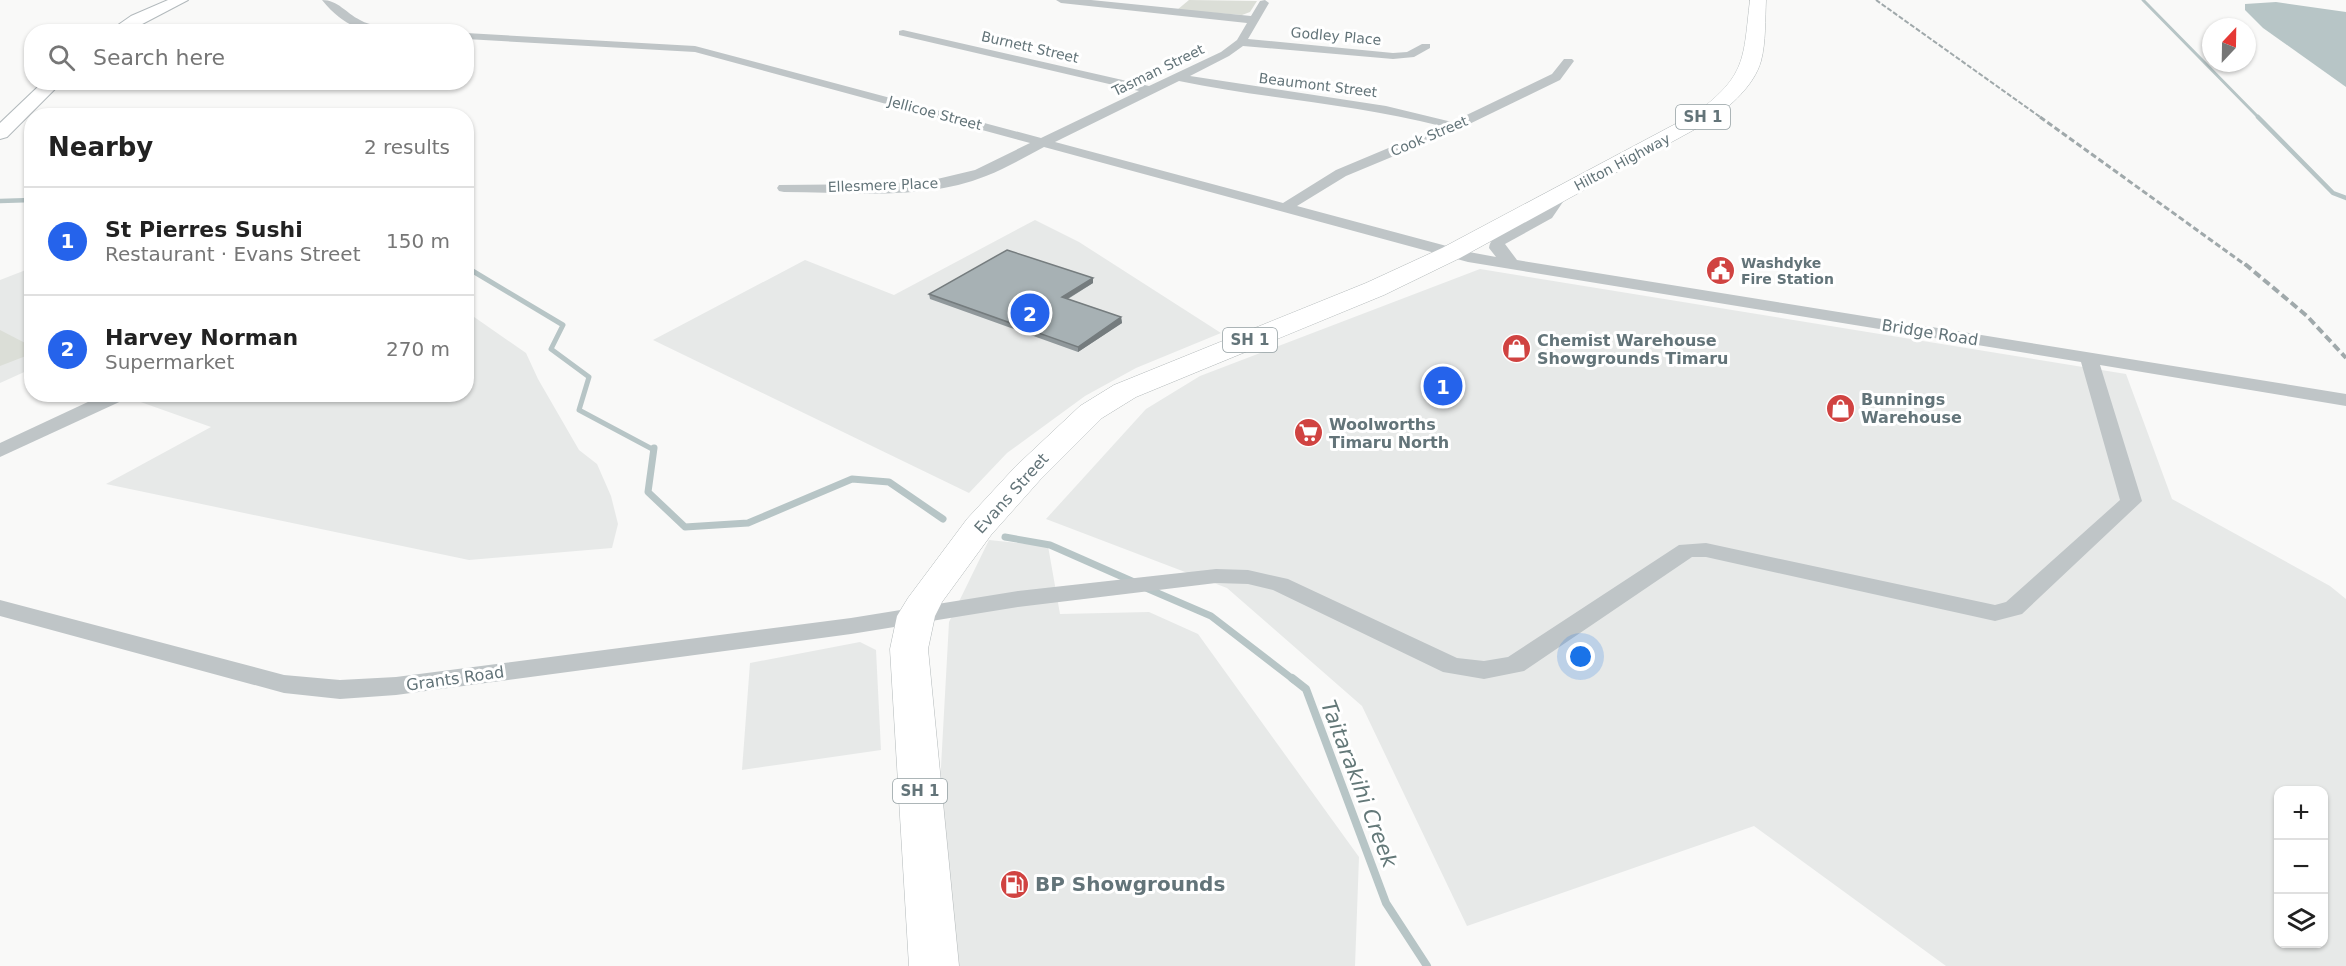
<!DOCTYPE html>
<meta charset="utf-8">
<style>
body{margin:0;font-family:"DejaVu Sans",sans-serif;background:#f2f2f2;color:#222}
.controls{position:absolute;right:18px;bottom:18px;display:grid;overflow:hidden;border-radius:12px;box-shadow:0 2px 4px #0004}
.controls button{width:54px;height:54px;display:grid;place-items:center;padding:0;border:0;border-bottom:2px solid #e0e0e0;background:#fff;color:#222;font:30px sans-serif}
.compass{position:absolute;left:2202px;top:18px;width:54px;height:54px;border-radius:50%;background:#fff;box-shadow:0 2px 4px #0004;rotate:22deg}
.you{position:absolute;left:1581px;top:657px;width:21px;height:21px;margin:-15px;border:4px solid #fff;border-radius:50%;background:#1a73e8;box-shadow:0 0 0 9px #1a73e833}
.badge{display:grid;place-items:center;width:39px;height:39px;border-radius:50%;background:#2563eb;color:#fff;font-size:20px;font-weight:700}
.pin{position:absolute;translate:-50% -50%;border:3px solid #fff;box-shadow:0 2px 6px #0006}
.list{margin:0;padding:0;list-style:none}
h2{display:flex;justify-content:space-between;align-items:center;height:78px;margin:0;padding:0 24px;font-size:26px}
h2 small{font-size:20px;font-weight:400;color:#767676}
.list li{display:grid;grid-template-columns:39px 1fr auto;gap:18px;align-items:center;box-sizing:border-box;height:108px;padding:0 24px;border-top:2px solid #e0e0e0}
.list b{display:block;font-size:22px;white-space:nowrap}
.list p{margin:0;font-size:20px;white-space:nowrap;color:#767676}
.list em{font-size:20px;font-style:normal;color:#767676}
.icon{flex:none;width:33px;height:33px;fill:none;stroke:currentColor;stroke-width:2;stroke-linecap:round;stroke-linejoin:round}
.map{position:relative;flex:none;width:2346px;height:966px;overflow:hidden}
.search{position:absolute;background:#fff;box-shadow:0 2px 4px #0004;left:24px;top:24px;width:450px;height:66px;display:flex;align-items:center;gap:15px;box-sizing:border-box;padding:0 21px;border-radius:24px;color:#767676;font-size:22px}
.panel{position:absolute;background:#fff;box-shadow:0 2px 4px #0004;left:24px;top:108px;width:450px;height:294px;border-radius:24px}
.map>svg:first-child{display:block}
.built{fill:#e7e9e8;fill-rule:evenodd}
.green{fill:#dbded7}
.water{fill:#b7c5c6}
.lines{fill:none;stroke-linecap:round;stroke-linejoin:round}
.stream-far4{stroke:#b7c5c6;stroke-width:3}
.stream-far3{stroke:#b7c5c6;stroke-width:4.5}
.stream-far2{stroke:#b7c5c6;stroke-width:5}
.stream-far1{stroke:#b7c5c6;stroke-width:7}
.stream{stroke:#b7c5c6;stroke-width:8}
.secondary-casing{stroke:#b2b9bc;stroke-width:2}
.highway-casing{stroke:#b3b9ba;stroke-width:1}
.street{fill:#bfc5c7;fill-rule:evenodd}
.secondary{fill:#fff;fill-rule:evenodd}
.highway{fill:#fff;fill-rule:evenodd}
.rail-far2{stroke:#a0a9ab;stroke-width:2;stroke-dasharray:5 2;stroke-linecap:butt}
.rail-far1{stroke:#a0a9ab;stroke-width:3;stroke-dasharray:6 3;stroke-linecap:butt}
.rail{stroke:#a0a9ab;stroke-width:4;stroke-dasharray:8 4;stroke-linecap:butt}
.wall{fill:#90989b}
.shaded-wall{fill:#757c7e}
.building{fill:#a7b1b4;stroke:#757c7e;stroke-width:1.5}
.labels{text-anchor:middle;stroke-width:6;stroke-linejoin:round;paint-order:stroke}
.far-street-label{font-size:14px;fill:#637479;stroke:#fff}
.far-poi-label{font-size:14px;font-weight:bold;fill:#637479;stroke:#fff;text-anchor:start}
.shield{fill:#fff;stroke:#929ea1;stroke-width:1.5}
.shield-label{font-size:15px;font-weight:bold;fill:#637479}
.street-label{font-size:16px;fill:#637479;stroke:#fff}
.poi-label{font-size:16px;font-weight:bold;fill:#637479;stroke:#fff;text-anchor:start}
.near-poi-label{font-size:20px;font-weight:bold;fill:#637479;stroke:#fff;text-anchor:start}
.near-water-label{font-size:21px;font-style:italic;fill:#637878;stroke:#fff}
</style>
<div class="map">
<svg width="2346" height="966" viewBox="0 0 2346 966">
<rect width="100%" height="100%" fill="#f9f9f8"/>
<g class="built">
<polygon points="1035,220 1079,242 1221,333 1136,368 1085,396 1007,453 969,493 653,340 805,260 894,295"/>
<polygon points="31,268 31,369 0,383 0,280"/>
<path d="M1480,269L2126,374L2172,499L2330,586L2346,599V966H1946L1754,826L1467,926L1362,706L1227,588L1046,519L1146,409L1200,376ZM2278,790H2324V944H2278Z"/>
<polygon points="467,312 526,353 538,379 579,450 597,464 611,496 618,524 612,548 469,560 106,484 211,427 135,400 146,395 466,394"/>
<polygon points="989,540 1048,546 1060,614 1149,612 1198,634 1359,857 1355,966 958,966 940,785 949,622"/>
<polygon points="860,642 876,650 881,750 742,770 750,663"/>
</g>
<g class="green">
<polygon points="1189,0 1257,1 1250,12 1242,15 1177,10"/>
<polygon points="0,330 31,346 31,354 0,366"/>
</g>
<polygon class="water" points="2276,2 2346,12 2346,87 2263,28 2245,10 2245,4"/>
<g class="lines">
<polyline class="stream-far4" points="2143,0 2260,119"/>
<g class="stream-far3">
<polyline points="2258,117 2333,193 2346,198"/>
<polyline points="0,201 32,200"/>
</g>
<polyline class="stream-far2" points="466,267 563,325 551,349 589,377 579,410 654,450"/>
<g class="stream-far1">
<polyline points="654,448 648,492 685,527 748,523 852,479 889,482 943,519"/>
<polyline points="1005,537 1050,545 1134,582"/>
<polyline points="1146,588 1211,616 1294,680"/>
</g>
<polyline class="stream" points="1292,678 1306,689 1386,903 1427,966"/>
<defs>
<g id="secondary">
<polygon points="168,0 188,0 127,32 108,32 131,16"/>
<polygon points="43,82 62,82 7,137 0,139 0,123"/>
</g>
<path id="highway" d="M1750,0H1766C1765,19 1766,42 1761,61C1754,86 1730,106 1710,121L1460,258L1384,295L1136,397L1102,418L1040,480L991,535L942,602L935,616L928,649L959,966H909L890,649L897,616L908,598L967,519L1016,466L1080,406L1114,385L1366,283L1442,248L1696,113C1747,75 1743,59 1750,0Z"/>
</defs>
<use href="#secondary" class="secondary-casing"/>
<use href="#highway" class="highway-casing"/>
<g class="street">
<path d="M322,0C338,0 346,13 360,20C371,27 387,25 397,32C363,32 345,28 322,0Z"/>
<path d="M1056,0H1091L1251,16L1260,1L1265,0L1269,3L1248,39L1393,53L1407,52L1422,44H1430V48L1414,57L1393,59L1243,46L1229,56L1190,76L1386,106L1452,122L1552,74L1564,59H1572L1574,61L1560,80L1459,129L1346,176L1297,206L1469,252L1496,257L1489,248C1492,228 1526,223 1540,213C1546,208 1550,199 1555,193L1560,192L1567,196L1552,218L1505,244L1517,260L2346,394V406L2100,365L2142,501L2022,614L1995,621L1706,557H1692L1524,671L1484,679L1443,672L1273,590L1248,584L1216,583L1018,607L851,634L396,695L340,699L284,693L0,616V600L284,675L340,680L396,677L851,618L1018,591L1216,569L1248,570L1288,579L1457,658L1484,661L1508,657L1679,545L1706,543L1995,605L2006,602L2120,500L2081,362L1468,262L1044,147C1025,157 1006,168 986,176C924,201 849,192 784,192L779,191L777,188L779,185L883,184L933,180L975,170L1030,143L695,52L466,39V33L695,46L1041,138L1139,91L899,35V31L903,30L1149,86L1221,52L1237,40L1247,23L1061,3ZM1179,81C1266,99 1355,104 1441,126L1336,170L1283,203L1055,142Z"/>
<polygon points="105,394 130,394 128,398 0,457 0,443"/>
</g>
<use href="#secondary" class="secondary"/>
<use href="#highway" class="highway"/>
<polyline class="rail-far2" points="1876,0 2043,119"/>
<polyline class="rail-far1" points="2040,117 2247,266"/>
<polyline class="rail" points="2245,264 2307,316 2346,358"/>
</g>
<polygon class="wall" points="1093,278 1093,283 1068,299 1121,317 1122,323 1078,352 930,299 929,294"/>
<g class="shaded-wall">
<polygon points="1093,278 1093,283 1062,302 1062,297"/>
<polygon points="1121,317 1122,323 1078,352 1078,347"/>
</g>
<polygon class="building" points="1007,250 1093,278 1062,297 1121,317 1078,347 929,294"/>
<defs>
<symbol id="civic-disc" viewBox="-11 -11 22 22"><circle r="9.5" fill="#d04341" stroke="#fff"/><path d="M-.6-6.5H3V-4.5H.6V-3L4-1V1h2V6H-6V1h2V-1L-.6-3ZM-1.2 2.5V6h2.4V2.5Z" fill="#fff"/></symbol>
<symbol id="shop-disc" viewBox="-11 -11 22 22"><circle r="9.5" fill="#d04341" stroke="#fff"/><path d="M-5-2.5h2.3a2.7 3.5 0 0 1 5.4 0H5L5.5 6h-11ZM-1.5-2.5h3a1.5 2.3 0 0 0-3 0Z" fill="#fff"/></symbol>
<symbol id="supermarket-disc" viewBox="-11 -11 22 22"><circle r="9.5" fill="#d04341" stroke="#fff"/><path d="M-6-5.5h2.5l.6 2H6L4.5 2H-2.5L-4.4-4H-6ZM-1.5 3.2a1.3 1.3 0 1 0 .1 0ZM3 3.2a1.3 1.3 0 1 0 .1 0Z" fill="#fff"/></symbol>
<symbol id="fuel-disc" viewBox="-11 -11 22 22"><circle r="9.5" fill="#d04341" stroke="#fff"/><path d="M-5.5-6h7V0h2V4h1.3V-2.5L3-4.5l.8-.8L6-3V5H2.5V1h-1V6h-7ZM-4.2-4.7v3.2H.2V-4.7Z" fill="#fff"/></symbol>
</defs>
<g fill-rule="evenodd">
<use href="#civic-disc" x="1704" y="254" width="33" height="33"/>
<use href="#shop-disc" x="1500" y="332" width="33" height="33"/>
<use href="#shop-disc" x="1824" y="392" width="33" height="33"/>
<use href="#supermarket-disc" x="1292" y="416" width="33" height="33"/>
<use href="#fuel-disc" x="998" y="868" width="33" height="33"/>
</g>
<g class="labels">
<g class="far-street-label">
<text transform="translate(1336 36) rotate(5)" y="5">Godley Place</text>
<text transform="translate(1030 47) rotate(13)" y="5">Burnett Street</text>
<text transform="translate(1158 70) rotate(-26)" y="5">Tasman Street</text>
<text transform="translate(1318 85) rotate(7)" y="5">Beaumont Street</text>
<text transform="translate(935 113) rotate(15)" y="5">Jellicoe Street</text>
<text transform="translate(1429 136) rotate(-23)" y="5">Cook Street</text>
<text transform="translate(1622 162) rotate(-28)" y="5">Hilton Highway</text>
<text transform="translate(883 185) rotate(-2)" y="5">Ellesmere Place</text>
</g>
<g class="far-poi-label">
<text x="1741" y="268">Washdyke<tspan x="1741" dy="16">Fire Station</tspan></text>
</g>
<g class="shield">
<rect x="1676" y="105" width="54" height="24" rx="4.5"/>
<rect x="1223" y="328" width="54" height="24" rx="4.5"/>
<rect x="893" y="779" width="54" height="24" rx="4.5"/>
</g>
<g class="shield-label">
<text x="1703" y="122">SH 1</text>
<text x="1250" y="345">SH 1</text>
<text x="920" y="796">SH 1</text>
</g>
<g class="street-label">
<text transform="translate(1930 332) rotate(9)" y="6">Bridge Road</text>
<text transform="translate(1011 493) rotate(-48)" y="6">Evans Street</text>
<text transform="translate(455 678) rotate(-8)" y="6">Grants Road</text>
</g>
<g class="poi-label">
<text x="1537" y="346">Chemist Warehouse<tspan x="1537" dy="18">Showgrounds Timaru</tspan></text>
<text x="1861" y="405">Bunnings<tspan x="1861" dy="18">Warehouse</tspan></text>
<text x="1329" y="430">Woolworths<tspan x="1329" dy="18">Timaru North</tspan></text>
</g>
<g class="near-poi-label">
<text x="1035" y="891">BP Showgrounds</text>
</g>
<g class="near-water-label">
<text transform="translate(1359 784) rotate(69)" y="7">Taitarakihi Creek</text>
</g>
</g>
</svg>
<div class="controls">
<button>+</button>
<button>−</button>
<button><svg class="icon" aria-label="layers" viewBox="0 0 24 24"><path d="M12 4l9 5-9 5-9-5zM3 14l9 5 9-5"/></svg></button>
</div>
<svg class="compass" viewBox="-18 -18 36 36"><path d="M0-13l5 13h-10z" fill="#e53935"/><path d="M0 13l5-13h-10z" fill="#767676"/></svg>
<div class="you"></div>
<div class="pin badge" style="left:1443px;top:386px">1</div>
<div class="pin badge" style="left:1030px;top:313px">2</div>
<div class="search"><svg class="icon" aria-label="search" viewBox="0 0 24 24"><circle cx="10" cy="10" r="6"/><path d="M15 15l6 6"/></svg>Search here</div>
<section class="panel">
<h2>Nearby<small>2 results</small></h2>
<ul class="list">
<li><span class="badge">1</span><div><b>St Pierres Sushi</b><p>Restaurant · Evans Street</p></div><em>150 m</em></li>
<li><span class="badge">2</span><div><b>Harvey Norman</b><p>Supermarket</p></div><em>270 m</em></li>
</ul>
</section>
</div>
